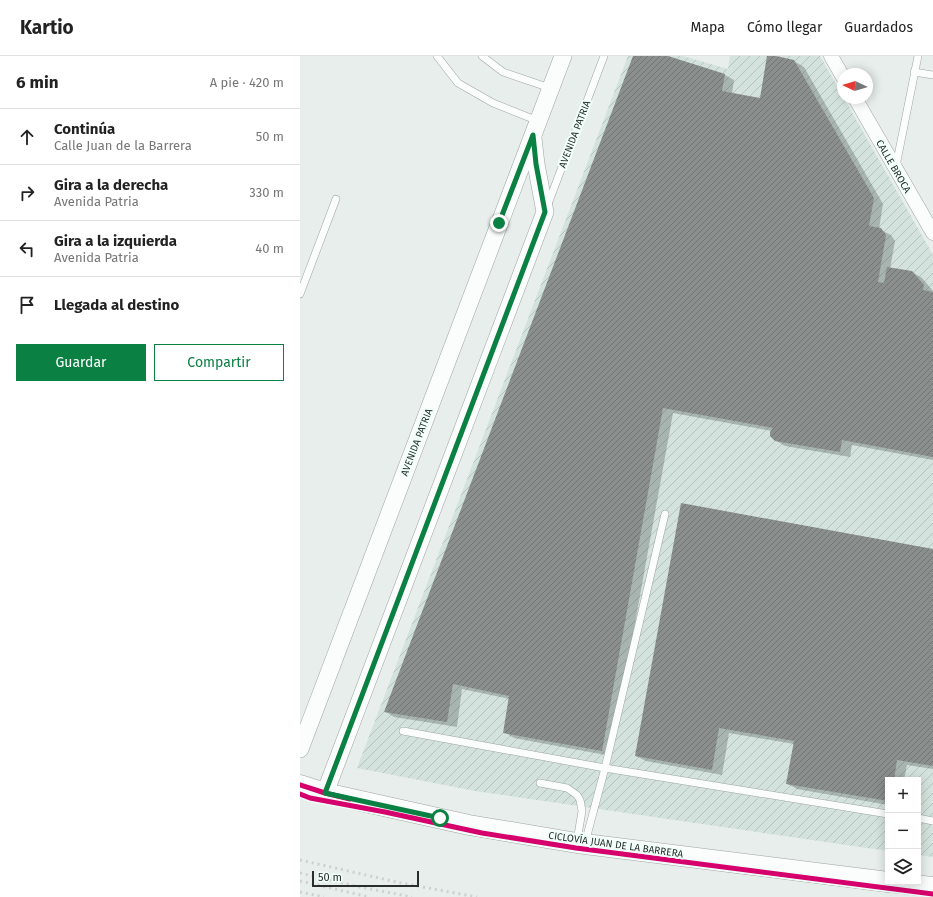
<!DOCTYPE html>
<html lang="es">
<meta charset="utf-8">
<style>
body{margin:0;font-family:"Fira Sans",sans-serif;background:#f6f6f6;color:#222}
.controls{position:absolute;right:12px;bottom:12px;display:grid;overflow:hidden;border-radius:0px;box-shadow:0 2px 10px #0003}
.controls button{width:36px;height:36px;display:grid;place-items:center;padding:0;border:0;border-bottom:1px solid #e0e0e0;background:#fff;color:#222;font:20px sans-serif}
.compass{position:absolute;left:537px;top:12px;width:36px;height:36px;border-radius:50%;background:#fff;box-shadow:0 2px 10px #0003;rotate:274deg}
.scale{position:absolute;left:12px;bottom:10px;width:107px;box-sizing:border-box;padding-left:4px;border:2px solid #292e2c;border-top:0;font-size:11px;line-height:14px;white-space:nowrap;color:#292e2c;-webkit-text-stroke:3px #f1fffa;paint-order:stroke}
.stop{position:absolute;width:12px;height:12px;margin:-9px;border:3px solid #0b8043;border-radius:50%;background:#fff}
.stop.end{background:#0b8043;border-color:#fff;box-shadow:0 1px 4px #0008}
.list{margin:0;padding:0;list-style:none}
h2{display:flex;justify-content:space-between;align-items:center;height:52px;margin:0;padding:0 16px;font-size:17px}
h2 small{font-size:13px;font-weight:400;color:#767676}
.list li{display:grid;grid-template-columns:26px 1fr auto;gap:12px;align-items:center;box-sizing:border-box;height:56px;padding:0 16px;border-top:1px solid #e0e0e0}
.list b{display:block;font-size:15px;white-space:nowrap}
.list p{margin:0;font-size:13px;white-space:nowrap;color:#767676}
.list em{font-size:13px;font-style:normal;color:#767676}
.actions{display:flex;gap:8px;padding:12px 16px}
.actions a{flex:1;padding:9px 0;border:1px solid #0b8043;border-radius:0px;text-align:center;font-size:14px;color:#0b8043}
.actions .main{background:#0b8043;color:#fff}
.icon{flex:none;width:22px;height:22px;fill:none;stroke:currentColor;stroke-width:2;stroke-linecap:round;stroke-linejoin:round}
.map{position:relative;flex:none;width:633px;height:841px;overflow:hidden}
header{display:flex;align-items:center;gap:24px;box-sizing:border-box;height:56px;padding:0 20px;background:#fff;border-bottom:1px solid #e0e0e0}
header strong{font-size:19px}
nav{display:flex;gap:22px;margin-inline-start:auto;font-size:14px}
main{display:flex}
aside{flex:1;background:#fff}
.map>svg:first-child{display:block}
.industrial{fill:url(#industrial-furrows)}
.shadow{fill:#0003}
.building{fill:url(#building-hatch)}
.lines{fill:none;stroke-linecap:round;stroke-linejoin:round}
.service-casing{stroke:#9fa4a2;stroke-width:8}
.minor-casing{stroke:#9fa4a2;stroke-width:15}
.tertiary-casing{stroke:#9fa4a2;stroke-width:18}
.secondary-casing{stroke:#9fa4a2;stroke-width:21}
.service{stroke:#fbfcfc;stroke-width:7}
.minor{stroke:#fbfcfc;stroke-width:14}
.tertiary{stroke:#fbfcfc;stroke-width:17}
.secondary{stroke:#fbfcfc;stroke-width:20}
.rail{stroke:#ced0d0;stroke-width:3;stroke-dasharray:2 4;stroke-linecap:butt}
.cycleway-casing{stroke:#f1fffa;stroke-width:8}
.cycleway{stroke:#d6006c;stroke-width:5}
.route{stroke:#0b8043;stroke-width:5}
.labels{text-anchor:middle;stroke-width:4;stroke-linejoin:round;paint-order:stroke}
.street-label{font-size:10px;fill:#292e2c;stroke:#f1fffa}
</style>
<header>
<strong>Kartio</strong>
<nav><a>Mapa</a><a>Cómo llegar</a><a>Guardados</a></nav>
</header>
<main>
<aside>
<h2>6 min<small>A pie · 420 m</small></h2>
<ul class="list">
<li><svg class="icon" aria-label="ahead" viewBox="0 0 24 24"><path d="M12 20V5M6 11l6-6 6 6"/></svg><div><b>Continúa</b><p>Calle Juan de la Barrera</p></div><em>50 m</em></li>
<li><svg class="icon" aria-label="right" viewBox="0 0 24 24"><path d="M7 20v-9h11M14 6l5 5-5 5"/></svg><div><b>Gira a la derecha</b><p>Avenida Patria</p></div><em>330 m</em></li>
<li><svg class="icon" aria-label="left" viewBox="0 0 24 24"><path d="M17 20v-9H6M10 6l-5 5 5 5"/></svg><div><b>Gira a la izquierda</b><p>Avenida Patria</p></div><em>40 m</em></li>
<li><svg class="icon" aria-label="arrive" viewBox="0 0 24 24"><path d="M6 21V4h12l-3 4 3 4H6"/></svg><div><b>Llegada al destino</b></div></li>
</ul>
<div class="actions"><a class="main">Guardar</a><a>Compartir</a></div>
</aside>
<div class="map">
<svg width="633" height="841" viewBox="0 0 633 841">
<defs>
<pattern id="industrial-furrows" width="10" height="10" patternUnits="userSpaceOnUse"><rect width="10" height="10" fill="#d3e2dc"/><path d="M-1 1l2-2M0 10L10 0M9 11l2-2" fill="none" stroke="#b5c2bd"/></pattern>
<pattern id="building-hatch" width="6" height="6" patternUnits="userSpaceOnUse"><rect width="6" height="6" fill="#8a8f8d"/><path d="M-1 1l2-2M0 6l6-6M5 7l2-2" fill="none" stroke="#717573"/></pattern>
</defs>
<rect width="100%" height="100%" fill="#e7eeeb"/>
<polygon class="industrial" points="328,0 383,0 428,13 430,0 520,0 633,199 633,801 618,799 618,724 588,724 588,795 175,735 57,712"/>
<g class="shadow">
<polygon points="334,0 365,0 425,19 434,24 432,38 461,43 468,0 494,5 504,11 583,148 579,173 591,179 595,185 590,213 612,216 622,222 633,235 633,404 552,389 550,401 485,390 475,384 472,375 373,357 311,700 214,682 204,676 210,643 162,633 157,671 94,661 85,655"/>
<polygon points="633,494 633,713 607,709 604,724 588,724 588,749 497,733 488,728 494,688 429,677 422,719 346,705 336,700"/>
</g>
<g class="building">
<polygon points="333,0 368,0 425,18 422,35 460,42 467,0 476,0 494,4 574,142 569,170 581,172 586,179 578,226 584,227 587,211 612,215 624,229 623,234 633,236 633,401 542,384 540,396 475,385 470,380 470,376 473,372 363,352 302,695 203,677 209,640 153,628 147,666 84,656"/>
<polygon points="381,447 633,493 633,710 597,704 594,724 588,724 588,745 486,728 494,685 419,672 412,714 335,700"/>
</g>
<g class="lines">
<defs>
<g id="service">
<polyline points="137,0 158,27 193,47 238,65"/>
<polyline points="182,0 203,16 250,32"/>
<polyline points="614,16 633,19"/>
<polyline points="596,110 618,0"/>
<polyline points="248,148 304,0"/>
<polyline points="0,238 36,143"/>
<polyline points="103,675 305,712 588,758"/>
<polyline points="240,727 267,732 277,739 280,744 282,755 277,785"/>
<polyline points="618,762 633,765"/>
<polyline points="285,787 305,712 365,458"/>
</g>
<g id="minor">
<polyline points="531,0 543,21"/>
<polyline points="555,42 633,177"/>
</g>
<g id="tertiary">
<polyline points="0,693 263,0"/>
<polyline points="25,737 245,156 236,108 233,82"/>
</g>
<g id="secondary">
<polyline points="0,729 25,737 169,769 277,787 588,826"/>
<polyline points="590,826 633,831"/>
</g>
</defs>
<use href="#service" class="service-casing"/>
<use href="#minor" class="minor-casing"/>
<use href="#tertiary" class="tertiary-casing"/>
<use href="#secondary" class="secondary-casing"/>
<use href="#service" class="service"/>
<use href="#minor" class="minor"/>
<use href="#tertiary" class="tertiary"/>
<use href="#secondary" class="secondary"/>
<g class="rail">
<polyline points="0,804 101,827 177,841"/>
<polyline points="0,817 55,830 112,841"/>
<polyline points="0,825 69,841"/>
<polyline points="0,836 24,841"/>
</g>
<defs>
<g id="cycleway">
<polyline points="0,729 25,737 50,743"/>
<polyline points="0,738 10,742 85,756 182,777 276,792 633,838"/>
</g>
</defs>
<use href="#cycleway" class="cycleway-casing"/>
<use href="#cycleway" class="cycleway"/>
</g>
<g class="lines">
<polyline class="route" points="140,762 25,737 245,156 236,108 233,79 199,167"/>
</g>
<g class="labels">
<g class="street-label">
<text transform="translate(274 78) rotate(-69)" y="4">AVENIDA PATRIA</text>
<text transform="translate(594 110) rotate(60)" y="4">CALLE BROCA</text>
<text transform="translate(116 386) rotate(-69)" y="4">AVENIDA PATRIA</text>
<text transform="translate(316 788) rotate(8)" y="4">CICLOVÍA JUAN DE LA BARRERA</text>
</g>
</g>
</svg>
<div class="controls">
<button>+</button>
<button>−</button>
<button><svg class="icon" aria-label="layers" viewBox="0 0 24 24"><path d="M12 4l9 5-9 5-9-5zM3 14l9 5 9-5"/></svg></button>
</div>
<svg class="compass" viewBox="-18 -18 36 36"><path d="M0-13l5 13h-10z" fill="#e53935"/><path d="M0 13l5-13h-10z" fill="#767676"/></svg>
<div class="scale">50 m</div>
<div class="stop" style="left:140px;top:762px"></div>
<div class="stop end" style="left:199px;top:167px"></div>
</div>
</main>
